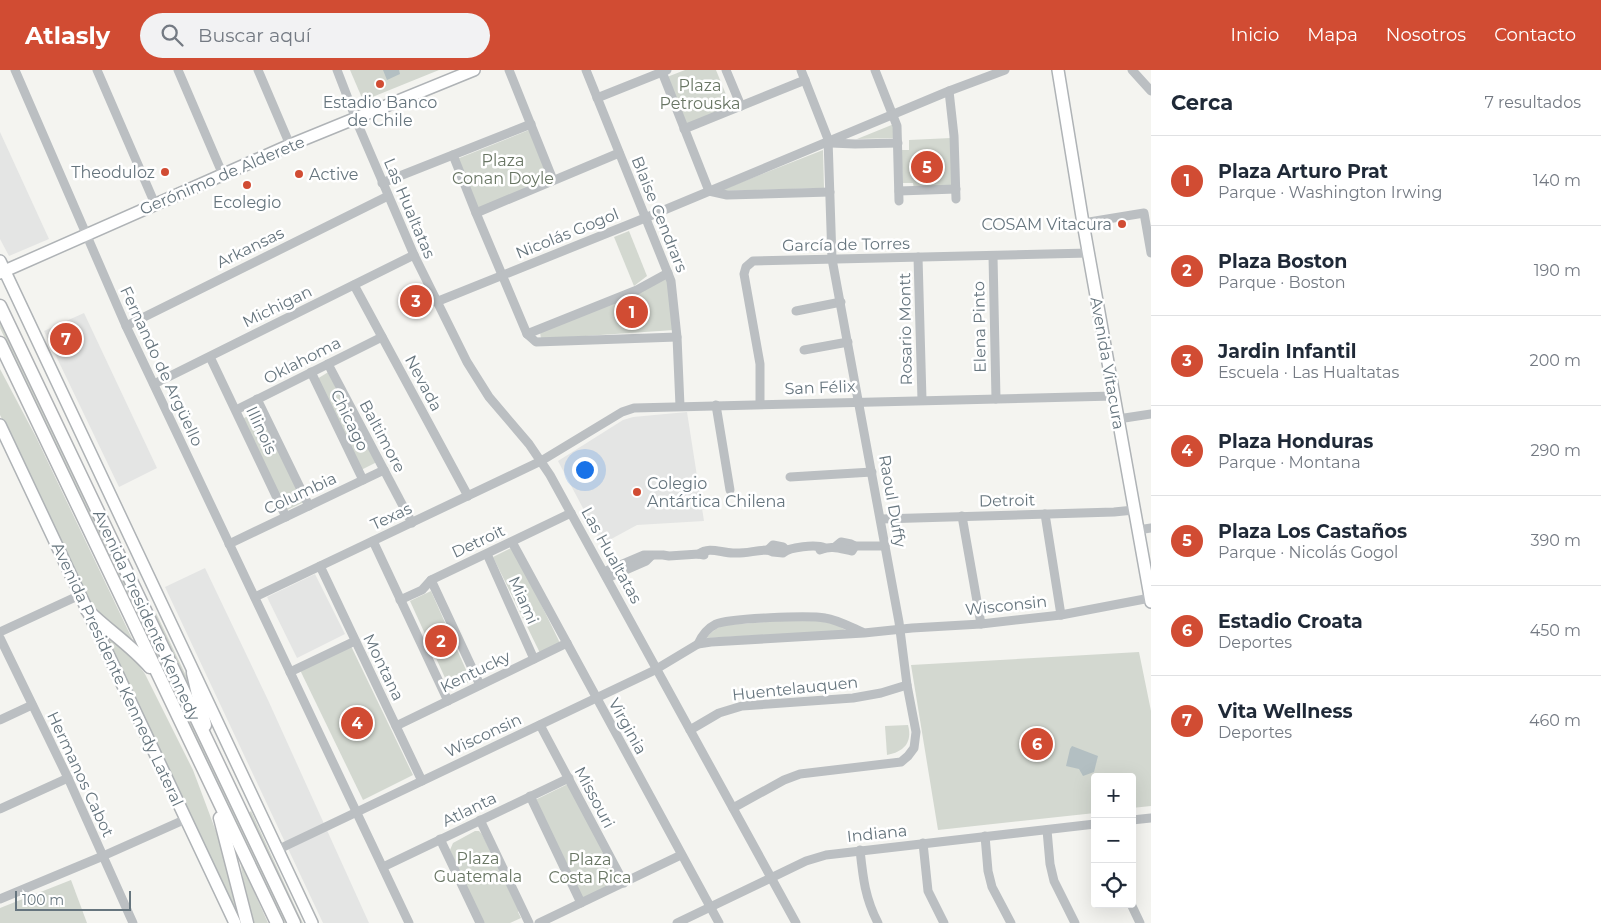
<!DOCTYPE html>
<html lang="es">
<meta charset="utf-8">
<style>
body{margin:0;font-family:Montserrat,sans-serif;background:#f2f2f3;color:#1f2937}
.controls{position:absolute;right:15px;bottom:15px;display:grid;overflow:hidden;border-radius:5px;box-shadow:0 5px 20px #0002}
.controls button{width:45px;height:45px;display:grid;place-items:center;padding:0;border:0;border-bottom:1px solid #e0e1e3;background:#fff;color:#1f2937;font:25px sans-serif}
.scale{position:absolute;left:15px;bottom:12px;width:116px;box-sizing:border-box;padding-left:5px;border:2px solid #66757e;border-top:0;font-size:14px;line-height:18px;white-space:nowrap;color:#66757e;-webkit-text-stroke:4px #fff;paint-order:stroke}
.you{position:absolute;left:584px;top:399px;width:18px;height:18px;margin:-12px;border:4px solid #fff;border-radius:50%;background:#1a73e8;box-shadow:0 0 0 8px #1a73e833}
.badge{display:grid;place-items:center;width:32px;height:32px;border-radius:50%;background:#d14c33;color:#fff;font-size:16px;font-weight:700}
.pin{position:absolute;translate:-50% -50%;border:2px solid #fff;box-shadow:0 1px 5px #0006}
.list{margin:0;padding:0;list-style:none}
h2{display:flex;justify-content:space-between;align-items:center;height:65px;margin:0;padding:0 20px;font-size:21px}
h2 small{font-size:16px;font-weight:400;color:#747a83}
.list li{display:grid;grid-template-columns:32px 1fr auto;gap:15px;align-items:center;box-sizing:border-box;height:90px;padding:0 20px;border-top:1px solid #e0e1e3}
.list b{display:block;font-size:19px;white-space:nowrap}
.list p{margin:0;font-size:16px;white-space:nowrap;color:#747a83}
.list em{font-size:16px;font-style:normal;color:#747a83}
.icon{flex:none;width:28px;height:28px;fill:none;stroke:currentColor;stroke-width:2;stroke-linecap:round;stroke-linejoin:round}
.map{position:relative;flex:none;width:1151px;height:853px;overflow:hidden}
header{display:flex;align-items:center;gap:30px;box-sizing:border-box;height:70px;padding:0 25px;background:#d14c33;color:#fff}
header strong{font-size:24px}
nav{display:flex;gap:28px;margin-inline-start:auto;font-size:18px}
.search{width:350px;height:45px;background:#f2f2f3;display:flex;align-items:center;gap:12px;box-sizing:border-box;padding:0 18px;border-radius:28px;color:#747a83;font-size:19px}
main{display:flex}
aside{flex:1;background:#fff}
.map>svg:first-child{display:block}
.built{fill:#e4e5e4}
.green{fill:#d3d8d0}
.water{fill:#b3bfc2}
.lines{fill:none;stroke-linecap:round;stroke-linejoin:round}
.major-casing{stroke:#afb3b6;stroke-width:14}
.highway-casing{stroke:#afb2b5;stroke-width:15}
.minor{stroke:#bbbfc2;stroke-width:9}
.major{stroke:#fff;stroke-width:11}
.highway{stroke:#fff;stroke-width:12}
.poi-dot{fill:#d14c33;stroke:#fff;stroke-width:2}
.labels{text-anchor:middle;stroke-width:5;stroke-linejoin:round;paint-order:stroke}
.park-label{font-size:16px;fill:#697664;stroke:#fff}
.poi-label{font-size:16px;fill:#66757e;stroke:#fff}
.street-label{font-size:16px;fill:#66757e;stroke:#fff}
</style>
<header>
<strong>Atlasly</strong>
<div class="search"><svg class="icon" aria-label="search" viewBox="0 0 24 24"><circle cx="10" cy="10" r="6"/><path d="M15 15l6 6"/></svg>Buscar aquí</div>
<nav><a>Inicio</a><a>Mapa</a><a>Nosotros</a><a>Contacto</a></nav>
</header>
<main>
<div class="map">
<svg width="1151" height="853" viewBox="0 0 1151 853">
<rect width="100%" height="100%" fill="#f4f4f0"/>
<g class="built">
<polygon points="0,62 49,169 9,186 0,169"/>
<polygon points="84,243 157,398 119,417 44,261"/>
<polygon points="687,342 704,451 637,455 602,474 558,391 623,350 633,347"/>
<polygon points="205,498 268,630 369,853 323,853 165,517"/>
<polygon points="315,504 345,564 297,588 267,527"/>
</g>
<g class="green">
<polygon points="350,0 439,0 365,30 362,28"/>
<polygon points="685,0 716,0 731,37 687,55 667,7"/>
<polygon points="894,54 895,68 857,69"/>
<polygon points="529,60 549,110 477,139 457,89"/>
<polygon points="951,68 953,117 914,119 913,113 903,113 901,80 909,80 909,70"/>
<polygon points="823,80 824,118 719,121"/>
<polygon points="629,161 647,206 634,216 614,167"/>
<polygon points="667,205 674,260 541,269 540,262"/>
<polygon points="0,249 287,853 283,853 0,258"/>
<polygon points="0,299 36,367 136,577 90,535 0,345"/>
<polygon points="330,301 379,391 361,400 317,309"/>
<polygon points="260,340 304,432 285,441 242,349"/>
<polygon points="513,477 560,573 540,583 493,487"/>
<polygon points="431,521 471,611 451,621 410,531"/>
<polygon points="156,543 190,614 194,627 154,544"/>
<polygon points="809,549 835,554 847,561 705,568 716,559 724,555"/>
<polygon points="99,556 134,589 145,604 193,700 220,772 241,851"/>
<polygon points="351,576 413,705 363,730 300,600"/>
<polygon points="1139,582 1151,641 1151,736 1132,738 1132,707 1095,707 1095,743 938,760 911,595"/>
<path d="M908,655C913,673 903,682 887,685L885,656Z"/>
<polygon points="570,713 620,811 581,829 535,730"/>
<polygon points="251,741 298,843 303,853 301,853 249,743"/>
<polygon points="475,761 479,761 482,764 519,841 518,842 521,848 510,853 483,853 450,780 453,773"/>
<polygon points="240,790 268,853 250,853"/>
<polygon points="71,810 87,853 0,853 0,838"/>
</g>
<g class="water">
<polygon points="383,0 399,0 400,4 387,10"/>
<polygon points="1072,676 1098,686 1094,702 1083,706 1079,699 1066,696 1070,679"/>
</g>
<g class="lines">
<defs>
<g id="major">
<polyline points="1058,0 1083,153 1151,532"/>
<polyline points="0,191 312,853"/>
<polyline points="0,203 290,75 474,0"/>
<polyline points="0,355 235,853"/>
</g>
<g id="highway">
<polyline points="0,236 294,853"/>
<polyline points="0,273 277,853"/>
<path d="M87,540C107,560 131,575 150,597"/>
<polyline points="193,603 205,655"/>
<polyline points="220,748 247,853"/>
</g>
</defs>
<use href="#major" class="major-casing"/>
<use href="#highway" class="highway-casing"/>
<g class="minor">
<polyline points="15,0 126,256 409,853"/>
<polyline points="97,0 155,134"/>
<polyline points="178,0 223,105"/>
<polyline points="258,0 290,75"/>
<polyline points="337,0 359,57 414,185 467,292 489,327 529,374 550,405 796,853"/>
<polyline points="509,0 553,110"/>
<polyline points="586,0 671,211 677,267 680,336"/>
<polyline points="726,0 741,36"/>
<polyline points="875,0 897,56 899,131"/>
<polyline points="1132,0 1151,21"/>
<polyline points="662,2 709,121 727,125 830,122"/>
<polyline points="949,21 954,66 956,129"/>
<polyline points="597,28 667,0"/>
<polyline points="684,59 805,10"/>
<polyline points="831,73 855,74 898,73"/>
<polyline points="453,85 476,143 527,264 536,272 677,267"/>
<polyline points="382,113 531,54"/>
<polyline points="899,121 956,119"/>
<polyline points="476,143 619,83"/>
<polyline points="1083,153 1144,143 1151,183"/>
<polyline points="993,186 996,329"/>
<polyline points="918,187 922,330"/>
<polyline points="354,215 468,426"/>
<polyline points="436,232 645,148 949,21 1005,0"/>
<polyline points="796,241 841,232"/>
<polyline points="126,256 388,126"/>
<polyline points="527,264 637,220 668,203"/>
<polyline points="804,280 848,272"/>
<polyline points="210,287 286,447"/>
<polyline points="328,294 412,453"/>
<polyline points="311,302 363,410"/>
<polyline points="154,314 414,185"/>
<polyline points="257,329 309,436"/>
<polyline points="760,334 760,294 744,204 746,197 753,191 1089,183"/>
<polyline points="716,335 730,420"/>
<polyline points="236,340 382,267"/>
<polyline points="1118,349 1151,344"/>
<polyline points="790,407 872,402"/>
<polyline points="1045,444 1061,545"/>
<polyline points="962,446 981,554"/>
<polyline points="881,449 1114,442 1134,440"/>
<polyline points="1138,460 1151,458"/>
<polyline points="373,471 448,631"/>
<polyline points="512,472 719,853"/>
<polyline points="229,474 384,400"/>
<polyline points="835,477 841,472 851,474 855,476 885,476"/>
<polyline points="768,480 773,475 783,477 786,480"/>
<path d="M820,480C831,475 841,479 852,481L855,476"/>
<polyline points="487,484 534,589"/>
<path d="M699,484C709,476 721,483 733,483C745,484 756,480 768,480L773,482L783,483C789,477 816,474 825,478"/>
<polyline points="320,496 422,711"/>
<polyline points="604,502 644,485 663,485 669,486 699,484 704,485"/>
<polyline points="607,508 646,491 651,486"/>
<polyline points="431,510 480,615"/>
<polyline points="255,527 541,391 622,342 634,338 1114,326"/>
<polyline points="400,530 422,520 431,510 571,443"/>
<polyline points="0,562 80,525"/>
<polyline points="0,568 68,708 133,853"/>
<path d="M698,574C702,565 708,558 716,554C729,548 810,545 825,548C838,550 850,557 862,562"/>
<polyline points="290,602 355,571"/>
<polyline points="0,650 32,635"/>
<polyline points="540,655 624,813"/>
<polyline points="396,656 567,573"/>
<polyline points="690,660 719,643 742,636 853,628 881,623 907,615"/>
<polyline points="530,726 581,833"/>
<polyline points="733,738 784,710 800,704 901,692 908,686 914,678 916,662 907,615 899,552 832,189 828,69 801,0"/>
<polyline points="0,739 68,708"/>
<polyline points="480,750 529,853"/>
<polyline points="1132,750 1151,748"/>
<polyline points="1047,760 1050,794 1054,811 1075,853"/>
<polyline points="985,766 988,801 992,817 1011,853"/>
<polyline points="440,769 480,853"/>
<polyline points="923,773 928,821 944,853"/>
<polyline points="277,780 653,601 698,574 711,572 864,563 912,558 981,554 1061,545 1150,528"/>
<path d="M860,780C863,808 865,828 878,853"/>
<polyline points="383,797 569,708"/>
<polyline points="0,829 103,786 186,749"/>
<polyline points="1131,834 1140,853"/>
<polyline points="539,853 681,785"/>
<polyline points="677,853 806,791 826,785 1095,754"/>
</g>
<use href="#major" class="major"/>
<use href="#highway" class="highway"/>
</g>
<g class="poi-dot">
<circle cx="380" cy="14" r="5"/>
<circle cx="165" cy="102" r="5"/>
<circle cx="299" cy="104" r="5"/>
<circle cx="247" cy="115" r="5"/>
<circle cx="1122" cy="154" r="5"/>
<circle cx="637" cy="422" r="5"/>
</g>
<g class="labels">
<g class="park-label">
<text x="700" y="21">Plaza<tspan x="700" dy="18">Petrouska</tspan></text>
<text x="503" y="96">Plaza<tspan x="503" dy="18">Conan Doyle</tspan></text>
<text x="478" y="794">Plaza<tspan x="478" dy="18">Guatemala</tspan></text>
<text x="590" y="795">Plaza<tspan x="590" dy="18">Costa Rica</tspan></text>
</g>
<g class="poi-label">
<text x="380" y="38">Estadio Banco<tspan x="380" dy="18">de Chile</tspan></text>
<text x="155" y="108" text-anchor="end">Theoduloz</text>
<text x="309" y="110" text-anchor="start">Active</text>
<text x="247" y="138">Ecolegio</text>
<text x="1112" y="160" text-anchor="end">COSAM Vitacura</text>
<text x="647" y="419" text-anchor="start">Colegio<tspan x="647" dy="18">Antártica Chilena</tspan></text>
</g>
<g class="street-label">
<text transform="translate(222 105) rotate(-23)" y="6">Gerónimo de Alderete</text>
<text transform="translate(410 138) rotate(67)" y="6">Las Hualtatas</text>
<text transform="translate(660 144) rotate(68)" y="6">Blaise Cendrars</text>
<text transform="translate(567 163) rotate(-22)" y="6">Nicolás Gogol</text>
<text transform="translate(846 174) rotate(-1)" y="6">García de Torres</text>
<text transform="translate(250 177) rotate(-26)" y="6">Arkansas</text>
<text transform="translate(277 236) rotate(-26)" y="6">Michigan</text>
<text transform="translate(979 257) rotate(-91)" y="6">Elena Pinto</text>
<text transform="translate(905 259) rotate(-91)" y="6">Rosario Montt</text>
<text transform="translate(302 290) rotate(-27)" y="6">Oklahoma</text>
<text transform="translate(1108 293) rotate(80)" y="6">Avenida Vitacura</text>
<text transform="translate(162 296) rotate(65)" y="6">Fernando de Argüello</text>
<text transform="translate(424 313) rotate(62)" y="6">Nevada</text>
<text transform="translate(820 317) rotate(-2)" y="6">San Félix</text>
<text transform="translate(350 350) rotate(64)" y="6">Chicago</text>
<text transform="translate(262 360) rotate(65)" y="6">Illinois</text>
<text transform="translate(383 366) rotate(62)" y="6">Baltimore</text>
<text transform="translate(300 423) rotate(-25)" y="6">Columbia</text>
<text transform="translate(1007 430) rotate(-1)" y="6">Detroit</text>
<text transform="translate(893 431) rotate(80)" y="6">Raoul Duffy</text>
<text transform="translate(391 446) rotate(-25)" y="6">Texas</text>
<text transform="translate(478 471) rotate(-25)" y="6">Detroit</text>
<text transform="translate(612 485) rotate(61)" y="6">Las Hualtatas</text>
<text transform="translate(524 530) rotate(66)" y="6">Miami</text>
<text transform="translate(1006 535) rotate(-6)" y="6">Wisconsin</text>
<text transform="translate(147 545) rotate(65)" y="6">Avenida Presidente Kennedy</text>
<text transform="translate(384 597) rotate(64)" y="6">Montana</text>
<text transform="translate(475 601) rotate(-26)" y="6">Kentucky</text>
<text transform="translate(118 604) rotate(65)" y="6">Avenida Presidente Kennedy Lateral</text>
<text transform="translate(795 618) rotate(-6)" y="6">Huentelauquen</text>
<text transform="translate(628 656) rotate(61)" y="6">Virginia</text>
<text transform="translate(483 665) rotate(-25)" y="6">Wisconsin</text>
<text transform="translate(81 704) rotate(65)" y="6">Hermanos Cabot</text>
<text transform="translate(595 727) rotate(62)" y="6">Missouri</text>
<text transform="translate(469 739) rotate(-26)" y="6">Atlanta</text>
<text transform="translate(877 763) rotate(-6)" y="6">Indiana</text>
</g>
</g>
</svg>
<div class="controls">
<button>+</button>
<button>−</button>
<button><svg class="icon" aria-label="locate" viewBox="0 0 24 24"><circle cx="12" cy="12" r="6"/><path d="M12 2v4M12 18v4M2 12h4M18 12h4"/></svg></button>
</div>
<div class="scale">100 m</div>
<div class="you"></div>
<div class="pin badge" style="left:632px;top:242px">1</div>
<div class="pin badge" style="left:441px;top:571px">2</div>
<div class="pin badge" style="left:416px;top:231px">3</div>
<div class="pin badge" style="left:357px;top:653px">4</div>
<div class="pin badge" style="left:927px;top:97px">5</div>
<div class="pin badge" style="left:1037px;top:674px">6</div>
<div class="pin badge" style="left:66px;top:269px">7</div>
</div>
<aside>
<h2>Cerca<small>7 resultados</small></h2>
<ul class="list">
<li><span class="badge">1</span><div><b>Plaza Arturo Prat</b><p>Parque · Washington Irwing</p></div><em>140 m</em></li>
<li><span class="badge">2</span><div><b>Plaza Boston</b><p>Parque · Boston</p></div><em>190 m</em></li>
<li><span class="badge">3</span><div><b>Jardin Infantil</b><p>Escuela · Las Hualtatas</p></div><em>200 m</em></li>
<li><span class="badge">4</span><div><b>Plaza Honduras</b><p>Parque · Montana</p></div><em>290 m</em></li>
<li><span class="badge">5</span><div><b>Plaza Los Castaños</b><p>Parque · Nicolás Gogol</p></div><em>390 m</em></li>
<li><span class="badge">6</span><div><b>Estadio Croata</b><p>Deportes</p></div><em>450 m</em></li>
<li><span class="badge">7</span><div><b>Vita Wellness</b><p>Deportes</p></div><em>460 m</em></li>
</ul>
</aside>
</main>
